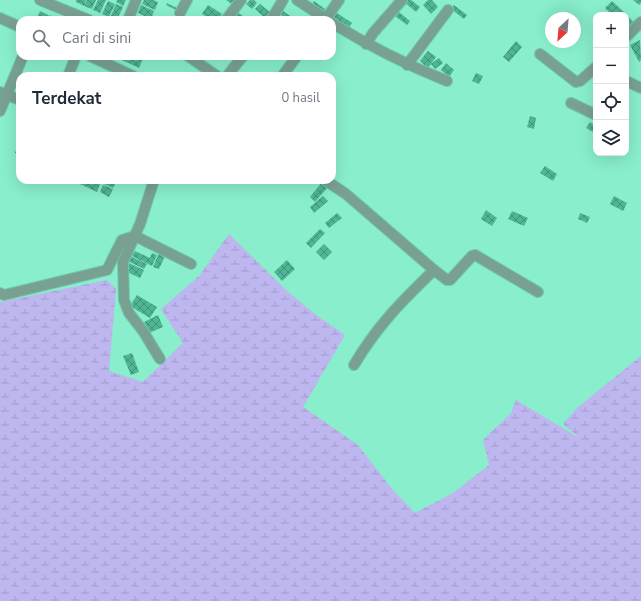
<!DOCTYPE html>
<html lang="id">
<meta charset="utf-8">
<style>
body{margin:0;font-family:"Nunito Sans",sans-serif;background:#f2f2f3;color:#1f2937}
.controls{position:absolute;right:12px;top:12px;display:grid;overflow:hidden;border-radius:8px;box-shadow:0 4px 16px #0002}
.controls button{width:36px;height:36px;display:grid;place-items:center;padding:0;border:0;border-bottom:1px solid #e0e1e3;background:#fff;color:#1f2937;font:20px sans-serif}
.compass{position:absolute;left:545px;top:12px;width:36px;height:36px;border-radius:50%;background:#fff;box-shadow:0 4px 16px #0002;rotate:206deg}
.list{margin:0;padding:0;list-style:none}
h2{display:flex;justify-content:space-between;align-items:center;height:52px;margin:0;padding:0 16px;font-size:17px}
h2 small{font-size:13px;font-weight:400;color:#747a83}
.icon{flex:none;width:22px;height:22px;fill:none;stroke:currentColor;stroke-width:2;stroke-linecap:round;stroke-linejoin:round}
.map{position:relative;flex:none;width:641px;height:601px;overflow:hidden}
.search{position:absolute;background:#fff;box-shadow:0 4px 16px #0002;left:16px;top:16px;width:320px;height:44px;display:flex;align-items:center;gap:10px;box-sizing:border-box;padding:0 14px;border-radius:12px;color:#747a83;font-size:15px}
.panel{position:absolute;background:#fff;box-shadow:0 4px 16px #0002;left:16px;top:72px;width:320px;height:112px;border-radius:12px}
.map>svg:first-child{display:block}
.wetland{fill:url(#wetland-marsh)}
.building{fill:url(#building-cross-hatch)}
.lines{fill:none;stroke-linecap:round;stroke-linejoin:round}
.minor-casing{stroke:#6fcaab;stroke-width:12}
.minor{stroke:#79a192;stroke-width:10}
</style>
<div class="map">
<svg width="641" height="601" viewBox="0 0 641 601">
<defs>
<pattern id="wetland-marsh" width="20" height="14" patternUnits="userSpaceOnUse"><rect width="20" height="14" fill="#bdb6ef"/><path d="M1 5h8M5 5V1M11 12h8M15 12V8" fill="none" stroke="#a19dcd"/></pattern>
<pattern id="building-cross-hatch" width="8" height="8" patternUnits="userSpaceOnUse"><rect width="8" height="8" fill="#50b595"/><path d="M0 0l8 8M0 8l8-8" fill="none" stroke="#41947a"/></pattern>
</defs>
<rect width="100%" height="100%" fill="#88eecb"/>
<polygon class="wetland" points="229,234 286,290 316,315 345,335 303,407 358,445 392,489 415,513 453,493 489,465 483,440 511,413 516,400 581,439 563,424 577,408 641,356 641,601 0,601 0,302 107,280 116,289 109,371 143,382 183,343 161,309 199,276"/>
<g class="building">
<polygon points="76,0 86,0 84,6 76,2"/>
<polygon points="87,0 96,0 92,9 84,6"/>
<polygon points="98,0 106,0 100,13 93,10"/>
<polygon points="117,0 126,0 123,6 116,2"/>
<polygon points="144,0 153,0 158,2 155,10 142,4"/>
<polygon points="226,0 237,0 233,5"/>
<polygon points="250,0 254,0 257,3 252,9 246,4"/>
<polygon points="406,0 411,0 420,7 416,12 404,2"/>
<polygon points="428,0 432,0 438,7 431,14 423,5"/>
<polygon points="633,0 641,0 641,3 639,5"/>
<polygon points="108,1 115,4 109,17 102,14"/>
<polygon points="314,1 328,11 325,15 311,6"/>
<polygon points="612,1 624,12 621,15 612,15 605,8"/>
<polygon points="167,3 177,8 176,10 166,5"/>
<polygon points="116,4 123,7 117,20 114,20 110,18"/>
<polygon points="260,4 271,13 266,19 255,9"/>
<polygon points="141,5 154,11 151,19 138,13"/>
<polygon points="208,5 222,14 218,20 212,20 202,14"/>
<polygon points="454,5 467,15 464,19 451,9"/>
<polygon points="40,11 48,15 46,20 36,20"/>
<polygon points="283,11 296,20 287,20 281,15"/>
<polygon points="334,11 352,23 348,29 330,18"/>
<polygon points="237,12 249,20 232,20"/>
<polygon points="399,12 410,21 407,25 395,16"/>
<polygon points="49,15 57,18 56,20 47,20"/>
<polygon points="626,15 635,23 628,31 626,30"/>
<polygon points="640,40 641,60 639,62 630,45"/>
<polygon points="516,41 522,47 509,62 503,57"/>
<polygon points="428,51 436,57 428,68 420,61"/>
<polygon points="111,56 122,56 121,60"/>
<polygon points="124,56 144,56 139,68 122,60"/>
<polygon points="439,58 443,63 435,69 431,64"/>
<polygon points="446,63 454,70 449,77 441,70"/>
<polygon points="476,73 483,76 479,84 472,81"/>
<polygon points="530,116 536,118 534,129 527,127"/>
<polygon points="590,122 596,126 593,132 586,128"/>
<polygon points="18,146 20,146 20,155 15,153"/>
<polygon points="545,166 557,174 553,181 540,173"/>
<polygon points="81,180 92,180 100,184 97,192 80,184"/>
<polygon points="105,180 117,180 113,188 104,184"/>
<polygon points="322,182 328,187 315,202 310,197"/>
<polygon points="103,185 113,189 109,197 100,192"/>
<polygon points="323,196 328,201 314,213 310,207"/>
<polygon points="614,196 627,203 623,211 610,204"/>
<polygon points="486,210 497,218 492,226 481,219"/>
<polygon points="512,211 528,218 524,226 508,219"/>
<polygon points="337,213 342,218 329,228 325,223"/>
<polygon points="580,213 590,217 587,223 578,219"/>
<polygon points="320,229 325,233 311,248 306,243"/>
<polygon points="324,244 332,252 324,260 316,252"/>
<polygon points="135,251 150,258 152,253 157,255 152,266 132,256"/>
<polygon points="159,253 165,256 159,269 153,267"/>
<polygon points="130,256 147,264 144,269 128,261"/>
<polygon points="287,260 295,269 282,281 274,272"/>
<polygon points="129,263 144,270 140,278 125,271"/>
<polygon points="137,295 157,307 150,318 130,306"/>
<polygon points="158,315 163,327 149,333 144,322"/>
<polygon points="132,353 139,372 131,375 123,356"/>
</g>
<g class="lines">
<defs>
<g id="minor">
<polyline points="40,0 89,20"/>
<polyline points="297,0 328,20"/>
<polyline points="180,13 187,0"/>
<polyline points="0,18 20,27"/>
<polyline points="128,20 136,0"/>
<polyline points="226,20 241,0"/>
<polyline points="271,20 283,0"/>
<polyline points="325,20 339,0"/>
<path d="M332,23C369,46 407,65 447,81"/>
<polyline points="626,37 641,22"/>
<polyline points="366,44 373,33 402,0"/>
<polyline points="540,54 576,82 580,81 596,67"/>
<polyline points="90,56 133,76"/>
<polyline points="188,56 217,76"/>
<polyline points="407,65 448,10"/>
<polyline points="283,75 297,56"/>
<polyline points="68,76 76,56"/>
<polyline points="227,76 243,56"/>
<polyline points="626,81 641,88"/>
<polyline points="0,92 20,100"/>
<polyline points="571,103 596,115"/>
<polyline points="0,111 23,56"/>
<polyline points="154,180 140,224 123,262 124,300 129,313 143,331 160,359"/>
<path d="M325,180L346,194L434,270C402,301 377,326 354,365"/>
<polyline points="434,270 447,280 450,280 472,256 475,255 538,292"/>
<polyline points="0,293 4,295 107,270 122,240 135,236 191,264"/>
</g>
</defs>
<use href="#minor" class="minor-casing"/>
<use href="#minor" class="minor"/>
</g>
</svg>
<div class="controls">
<button>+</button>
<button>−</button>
<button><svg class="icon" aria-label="locate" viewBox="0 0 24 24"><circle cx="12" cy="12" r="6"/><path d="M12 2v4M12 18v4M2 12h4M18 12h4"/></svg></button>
<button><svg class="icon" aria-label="layers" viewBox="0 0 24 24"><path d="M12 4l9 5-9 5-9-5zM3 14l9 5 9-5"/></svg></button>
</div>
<svg class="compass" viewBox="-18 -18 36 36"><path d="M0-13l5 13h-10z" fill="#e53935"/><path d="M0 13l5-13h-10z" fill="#747a83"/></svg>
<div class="search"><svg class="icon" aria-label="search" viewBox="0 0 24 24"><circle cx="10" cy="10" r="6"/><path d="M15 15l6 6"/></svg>Cari di sini</div>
<section class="panel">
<h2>Terdekat<small>0 hasil</small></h2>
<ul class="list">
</ul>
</section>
</div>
